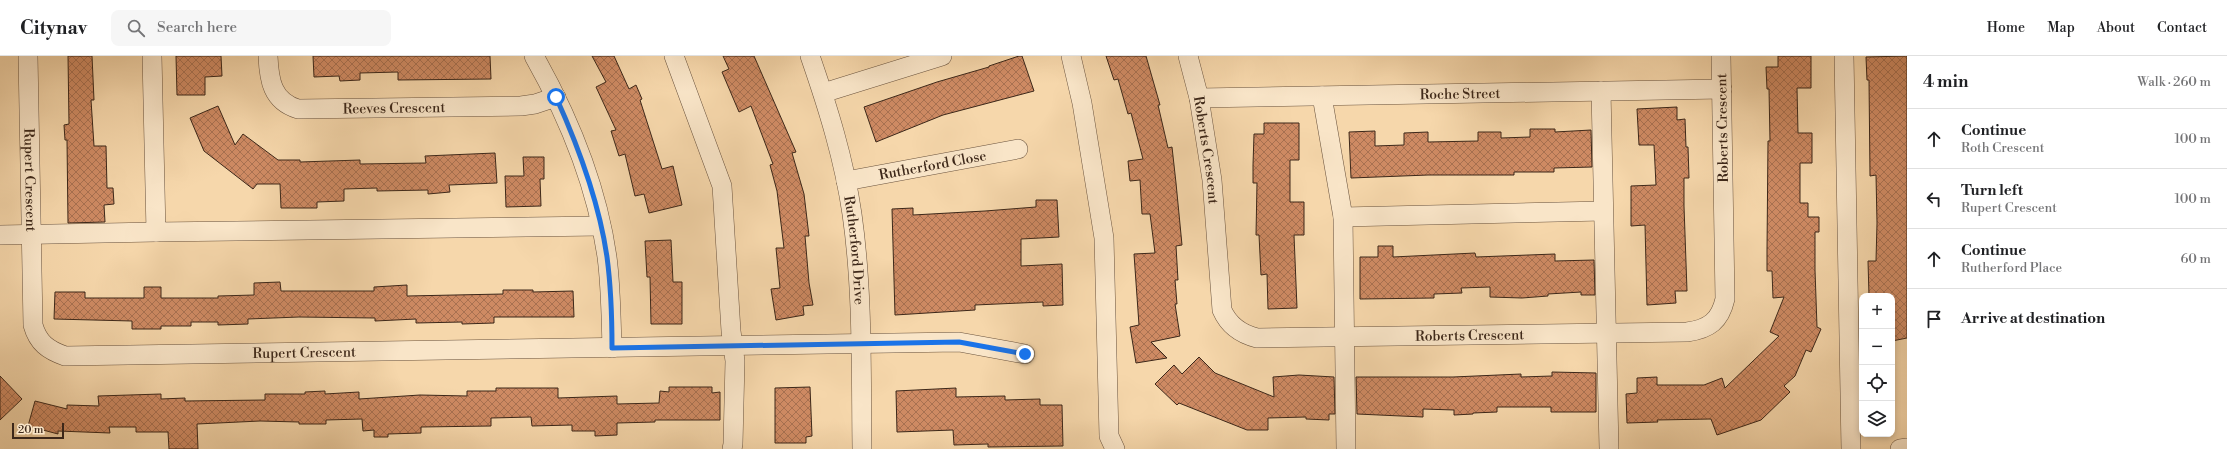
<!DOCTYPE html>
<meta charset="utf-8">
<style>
body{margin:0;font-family:"Libre Bodoni",serif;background:#f6f6f6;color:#202124}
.controls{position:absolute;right:12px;bottom:12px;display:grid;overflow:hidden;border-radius:8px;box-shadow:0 2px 6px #0003}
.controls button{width:36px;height:36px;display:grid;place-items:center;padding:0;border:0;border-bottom:1px solid #e0e0e0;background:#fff;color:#202124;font:20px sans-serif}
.scale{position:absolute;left:12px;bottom:10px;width:52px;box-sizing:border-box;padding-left:4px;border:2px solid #3c2719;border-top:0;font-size:11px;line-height:14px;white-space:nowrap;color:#3c2719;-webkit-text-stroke:3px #f9e5c8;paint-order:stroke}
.stop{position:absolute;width:12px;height:12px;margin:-9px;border:3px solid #1a73e8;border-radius:50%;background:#fff}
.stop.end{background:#1a73e8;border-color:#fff;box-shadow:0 1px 4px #0008}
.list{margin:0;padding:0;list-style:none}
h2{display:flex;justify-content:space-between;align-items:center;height:52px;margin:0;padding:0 16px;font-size:17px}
h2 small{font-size:13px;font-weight:400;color:#757577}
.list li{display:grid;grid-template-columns:26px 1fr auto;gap:12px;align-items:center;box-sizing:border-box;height:60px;padding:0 16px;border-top:1px solid #e0e0e0}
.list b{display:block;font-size:15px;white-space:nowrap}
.list p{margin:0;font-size:13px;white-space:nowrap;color:#757577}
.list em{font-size:13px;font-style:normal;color:#757577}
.icon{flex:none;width:22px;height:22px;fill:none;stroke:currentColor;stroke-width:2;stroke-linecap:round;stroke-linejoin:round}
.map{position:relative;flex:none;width:1907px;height:393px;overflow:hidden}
header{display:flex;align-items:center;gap:24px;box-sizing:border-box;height:56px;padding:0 20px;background:#fff;border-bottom:1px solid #e0e0e0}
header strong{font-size:19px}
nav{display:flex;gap:22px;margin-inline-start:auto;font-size:14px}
.search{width:280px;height:36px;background:#f6f6f6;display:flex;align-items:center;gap:10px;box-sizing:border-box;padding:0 14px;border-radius:8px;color:#757577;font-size:15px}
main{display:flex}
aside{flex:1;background:#fff}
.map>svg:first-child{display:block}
.building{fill:url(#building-cross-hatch);stroke:#3c2719}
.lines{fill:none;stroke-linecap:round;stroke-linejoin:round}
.minor-casing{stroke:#6a533e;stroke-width:20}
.minor{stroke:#f9e5c8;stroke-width:19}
.route{stroke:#1a73e8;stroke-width:5}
.labels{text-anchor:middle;stroke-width:4;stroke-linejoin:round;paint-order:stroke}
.street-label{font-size:14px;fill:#3c2719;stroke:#f9e5c8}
</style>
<header>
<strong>Citynav</strong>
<div class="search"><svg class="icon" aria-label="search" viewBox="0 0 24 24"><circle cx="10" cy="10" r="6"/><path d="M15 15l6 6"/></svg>Search here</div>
<nav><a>Home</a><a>Map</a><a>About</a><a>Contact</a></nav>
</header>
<main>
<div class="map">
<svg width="1907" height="393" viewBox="0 0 1907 393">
<defs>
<pattern id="building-cross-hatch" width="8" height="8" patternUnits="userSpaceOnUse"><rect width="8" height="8" fill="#ce8a63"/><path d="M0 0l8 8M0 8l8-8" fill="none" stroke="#a87151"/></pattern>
</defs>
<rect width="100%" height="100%" fill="#f6d7ab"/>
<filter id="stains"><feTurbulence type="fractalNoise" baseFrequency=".005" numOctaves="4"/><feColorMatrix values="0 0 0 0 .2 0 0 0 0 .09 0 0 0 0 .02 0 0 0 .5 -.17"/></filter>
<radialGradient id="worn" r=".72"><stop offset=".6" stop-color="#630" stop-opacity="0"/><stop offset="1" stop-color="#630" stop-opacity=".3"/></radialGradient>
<g class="building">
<polygon points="68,0 92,0 94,44 91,44 94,90 106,90 107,132 113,132 114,148 104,149 105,166 68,167 67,84 65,84 64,69 69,68"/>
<polygon points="176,0 221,0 222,20 205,21 205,39 177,39"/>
<polygon points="313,0 490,0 491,23 398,24 398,16 360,17 360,24 340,25 339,20 314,21"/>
<polygon points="592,0 614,0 629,33 636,29 642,43 640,44 662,113 673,110 682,149 649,157 644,138 635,140 625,98 619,100 611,75 616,74 596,31 606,26"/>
<polygon points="723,0 754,0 796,96 792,97 804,138 809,180 805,180 809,227 813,249 803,250 804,259 776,264 771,233 780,232 776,192 784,192 777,135 770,109 773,108 751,50 739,56 722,16 729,13"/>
<polygon points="1019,0 1022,0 1034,35 943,59 876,86 864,51 937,26 989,11 989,10"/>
<polygon points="1106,0 1146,0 1160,49 1158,49 1168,92 1172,91 1176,127 1182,189 1176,190 1178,224 1175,224 1177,248 1175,248 1180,280 1151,286 1167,302 1136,307 1130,271 1139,269 1134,198 1155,197 1150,158 1142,158 1140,124 1130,125 1128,105 1143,103 1131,57 1128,58 1118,23 1114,24"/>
<polygon points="1778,0 1811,0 1811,32 1797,32 1798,77 1812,77 1812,107 1800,107 1800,147 1808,147 1808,161 1819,161 1819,176 1815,176 1815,214 1817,271 1821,273 1811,296 1806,294 1795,320 1784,330 1790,336 1761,364 1717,379 1711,363 1657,364 1658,366 1627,367 1626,338 1637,337 1637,322 1657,321 1657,329 1704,329 1722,322 1725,332 1779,280 1770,276 1784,241 1773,242 1772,215 1767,215 1767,194 1768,85 1770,85 1769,33 1767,33 1766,11 1778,11"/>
<polygon points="1907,0 1907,282 1892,285 1892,239 1869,240 1868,205 1876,205 1877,167 1876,119 1870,120 1869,24 1867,24 1866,1"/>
<polygon points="218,50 235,89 243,78 278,104 300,104 300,106 360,104 360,108 426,107 425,100 495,97 497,127 449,129 450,136 428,138 428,134 377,135 377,132 344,133 344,145 317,146 317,152 281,152 280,128 257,128 253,133 204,95 190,62"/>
<polygon points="1677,51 1677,64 1685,63 1686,91 1688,91 1689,122 1684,122 1684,150 1687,235 1675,235 1676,247 1647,249 1645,169 1631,170 1631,130 1656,129 1654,89 1639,89 1637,53"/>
<polygon points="1264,67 1299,67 1299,104 1290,104 1290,146 1304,146 1304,179 1294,179 1297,252 1268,253 1267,218 1261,219 1259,179 1256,179 1257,127 1253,127 1253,109 1254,78 1264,78"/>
<polygon points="1530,73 1555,73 1555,76 1591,74 1592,111 1554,112 1554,116 1514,116 1514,119 1428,119 1351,122 1349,76 1375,75 1375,90 1404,89 1404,77 1428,76 1428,86 1478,85 1478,76 1501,76 1501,82 1530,81"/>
<polygon points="523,101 544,101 544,123 540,123 541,150 506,151 505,120 524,120"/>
<polygon points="1036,144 1057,144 1059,181 1021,183 1021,210 1062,208 1063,249 1043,250 1043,246 975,249 975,254 895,259 892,153 913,152 913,159 985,155 1036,151"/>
<polygon points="671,184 673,226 682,226 682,268 651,268 650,221 647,221 645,185"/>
<polygon points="1378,190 1393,190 1393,201 1475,197 1476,201 1555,198 1555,205 1594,204 1595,239 1581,239 1581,236 1548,238 1548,240 1522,242 1490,241 1490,231 1461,232 1462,237 1434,238 1434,242 1360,243 1360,201 1378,201"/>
<polygon points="280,226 281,235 374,235 374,231 407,229 407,240 503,238 503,234 533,234 533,236 573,235 574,261 494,261 494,267 462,268 462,266 416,267 416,263 375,265 375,262 299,261 248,263 248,268 218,269 218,266 191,266 191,270 161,270 161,273 132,273 132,265 54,263 55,236 85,236 85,242 144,242 144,231 161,231 161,242 218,242 218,240 254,239 254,227"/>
<polygon points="1199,301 1215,317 1274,341 1273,321 1299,319 1334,321 1335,358 1329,358 1329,364 1306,363 1306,361 1268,362 1268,374 1247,374 1179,347 1177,349 1155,328 1174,309 1182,318"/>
<polygon points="1552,316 1596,317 1596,356 1551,356 1551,351 1497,351 1497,356 1473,357 1473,358 1454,359 1454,354 1423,353 1423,361 1357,358 1356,321 1453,321 1521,318 1521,321 1552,320"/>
<polygon points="0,320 22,343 0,364"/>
<polygon points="669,331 712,331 712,337 720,336 720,364 655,364 655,366 617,367 617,379 595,380 595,375 572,375 572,369 532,370 531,361 491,362 491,370 421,371 421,377 388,378 388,381 374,381 374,374 363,375 362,363 326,364 326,368 299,368 299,366 260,365 197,368 198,393 169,393 168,376 136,376 136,371 109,371 110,377 58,375 58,378 28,370 35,345 67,353 67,349 99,350 98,340 161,338 161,343 185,342 185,345 265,344 265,338 305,338 305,336 325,335 325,338 359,336 359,343 420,339 467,340 467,335 496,335 496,332 558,332 558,342 617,340 617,348 659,347 660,335 669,336"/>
<polygon points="810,331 812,380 806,381 806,387 775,387 775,332"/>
<polygon points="956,332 956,341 1005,340 1005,344 1040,343 1040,349 1062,349 1063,390 988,391 988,388 954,389 953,374 897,376 896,335"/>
</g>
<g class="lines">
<defs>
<g id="minor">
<path id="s1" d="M28,0L33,269C38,287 48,294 65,300L959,286L1025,298"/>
<polyline points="152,0 156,176 601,170"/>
<path id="s2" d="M268,0C269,24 272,45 298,53L521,50L535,48L556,41"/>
<path d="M534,0C569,62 597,130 607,201C611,231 611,262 612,292"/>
<polyline points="674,0 722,130 731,275 735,305 733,388 732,393"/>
<path id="s3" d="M810,0C828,52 844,103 852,158C863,235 861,315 862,393"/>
<polyline points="1071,0 1082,47 1104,182 1109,380 1115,393"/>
<path id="s4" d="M1188,0L1199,42L1212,124L1222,254C1229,270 1241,278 1257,282L1687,276C1709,273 1720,265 1725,243L1721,0"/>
<polyline points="1844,0 1851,393"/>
<polyline points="1601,35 1609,393"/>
<polyline points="823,37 942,0"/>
<polyline points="1322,40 1343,161 1346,393"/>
<path id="s5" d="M1199,42L1722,33"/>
<path id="s6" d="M846,125L1018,93"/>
<polyline points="1343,161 1603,155"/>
<polyline points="0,179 156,176"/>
<polyline points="1900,393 1907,392"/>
</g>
</defs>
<use href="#minor" class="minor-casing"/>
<use href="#minor" class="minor"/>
</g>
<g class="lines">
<path class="route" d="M556,41C579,92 599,145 607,201C611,231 612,262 612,292L959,286L1025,298"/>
</g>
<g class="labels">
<g class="street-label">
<text dy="5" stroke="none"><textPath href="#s5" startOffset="261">Roche Street</textPath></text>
<text dy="5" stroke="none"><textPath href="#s2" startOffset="162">Reeves Crescent</textPath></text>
<text transform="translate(1722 72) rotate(-91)" y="5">Roberts Crescent</text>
<text dy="5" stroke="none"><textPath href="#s4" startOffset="96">Roberts Crescent</textPath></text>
<text dy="5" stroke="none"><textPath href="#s6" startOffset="88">Rutherford Close</textPath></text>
<text dy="5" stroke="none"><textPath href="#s1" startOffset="124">Rupert Crescent</textPath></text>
<text dy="5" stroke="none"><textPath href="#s3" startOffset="200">Rutherford Drive</textPath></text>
<text dy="5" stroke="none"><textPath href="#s4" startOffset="516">Roberts Crescent</textPath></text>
<text dy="5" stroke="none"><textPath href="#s1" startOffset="555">Rupert Crescent</textPath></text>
</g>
</g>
<rect width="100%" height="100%" filter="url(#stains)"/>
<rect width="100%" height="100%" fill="url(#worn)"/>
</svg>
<div class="controls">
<button>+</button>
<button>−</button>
<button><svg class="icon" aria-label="locate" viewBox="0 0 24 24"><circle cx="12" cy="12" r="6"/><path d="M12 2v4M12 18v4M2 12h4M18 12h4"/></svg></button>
<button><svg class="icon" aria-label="layers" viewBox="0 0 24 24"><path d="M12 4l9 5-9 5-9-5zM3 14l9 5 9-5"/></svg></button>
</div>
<div class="scale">20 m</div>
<div class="stop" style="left:556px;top:41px"></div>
<div class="stop end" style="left:1025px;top:298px"></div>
</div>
<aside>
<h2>4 min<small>Walk · 260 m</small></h2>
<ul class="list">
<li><svg class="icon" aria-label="ahead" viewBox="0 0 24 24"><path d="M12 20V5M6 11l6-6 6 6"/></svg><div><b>Continue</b><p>Roth Crescent</p></div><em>100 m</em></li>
<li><svg class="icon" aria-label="left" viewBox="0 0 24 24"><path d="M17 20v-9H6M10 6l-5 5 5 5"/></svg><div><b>Turn left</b><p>Rupert Crescent</p></div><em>100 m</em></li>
<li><svg class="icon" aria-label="ahead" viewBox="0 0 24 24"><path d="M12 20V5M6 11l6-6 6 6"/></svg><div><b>Continue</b><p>Rutherford Place</p></div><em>60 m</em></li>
<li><svg class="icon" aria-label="arrive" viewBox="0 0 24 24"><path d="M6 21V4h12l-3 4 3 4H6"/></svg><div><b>Arrive at destination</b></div></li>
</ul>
</aside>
</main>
